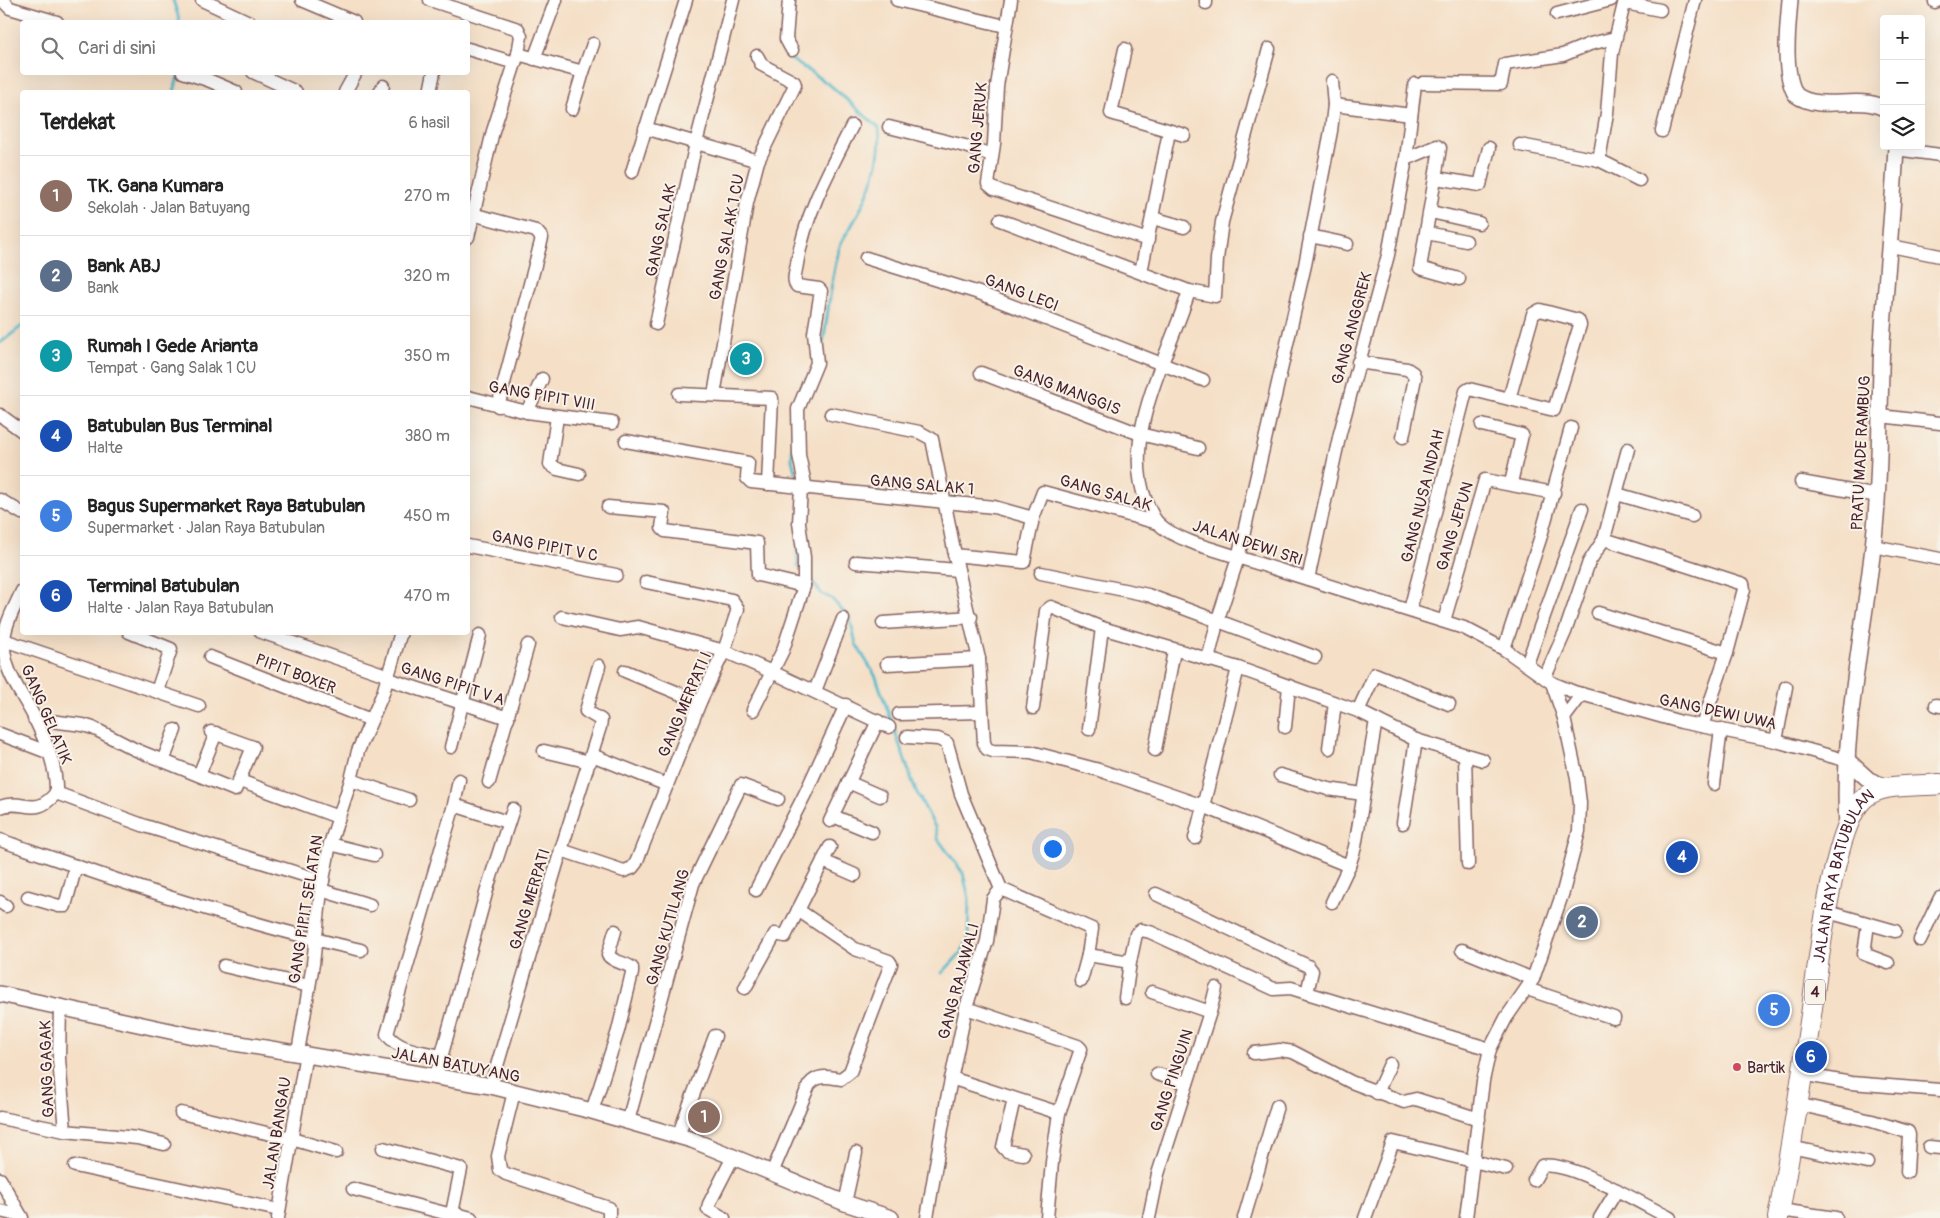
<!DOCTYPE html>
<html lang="id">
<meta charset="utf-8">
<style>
body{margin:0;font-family:Pangolin,sans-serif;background:#f6f6f6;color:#222}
.controls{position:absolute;right:15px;top:15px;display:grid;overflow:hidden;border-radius:5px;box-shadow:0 5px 20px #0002}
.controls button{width:45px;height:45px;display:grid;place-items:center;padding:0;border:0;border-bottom:1px solid #e0e0e0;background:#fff;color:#222;font:25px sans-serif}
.you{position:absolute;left:1052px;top:848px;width:18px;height:18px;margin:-12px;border:4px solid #fff;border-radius:50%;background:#1a73e8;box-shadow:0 0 0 8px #1a73e833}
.badge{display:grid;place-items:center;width:32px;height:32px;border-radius:50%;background:#ea580c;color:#fff;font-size:16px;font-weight:700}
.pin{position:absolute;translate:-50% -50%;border:2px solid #fff;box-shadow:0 1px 5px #0006}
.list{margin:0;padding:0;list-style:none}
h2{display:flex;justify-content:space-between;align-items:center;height:65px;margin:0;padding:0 20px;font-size:21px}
h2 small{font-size:16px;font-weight:400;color:#767676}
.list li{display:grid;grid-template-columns:32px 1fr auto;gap:15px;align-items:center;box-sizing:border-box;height:80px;padding:0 20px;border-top:1px solid #e0e0e0}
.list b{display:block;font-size:19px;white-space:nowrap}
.list p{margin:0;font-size:16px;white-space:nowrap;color:#767676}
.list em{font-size:16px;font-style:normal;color:#767676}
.icon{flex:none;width:28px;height:28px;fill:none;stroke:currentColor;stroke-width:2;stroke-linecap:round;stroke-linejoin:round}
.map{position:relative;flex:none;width:1940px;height:1218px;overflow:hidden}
.search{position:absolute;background:#fff;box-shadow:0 5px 20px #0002;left:20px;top:20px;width:450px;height:55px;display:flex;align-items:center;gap:12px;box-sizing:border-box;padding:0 18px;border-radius:5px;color:#767676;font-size:19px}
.panel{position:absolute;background:#fff;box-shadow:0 5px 20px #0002;left:20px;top:90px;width:450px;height:545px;border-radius:5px}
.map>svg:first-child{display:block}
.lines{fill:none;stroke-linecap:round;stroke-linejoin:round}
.stream{stroke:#4db7ca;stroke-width:3}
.minor-casing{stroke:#866261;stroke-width:15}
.tertiary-casing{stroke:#866261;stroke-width:18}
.trunk-casing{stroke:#866261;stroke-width:22}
.minor{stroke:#fff;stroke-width:12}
.tertiary{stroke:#fff;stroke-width:15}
.trunk{stroke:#fff;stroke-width:20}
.poi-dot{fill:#d1495b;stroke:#f7f3e8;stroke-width:2}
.labels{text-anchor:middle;stroke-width:4;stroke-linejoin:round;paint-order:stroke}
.shield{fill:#f7f3e8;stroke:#7e5f64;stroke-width:1}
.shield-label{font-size:15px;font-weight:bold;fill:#4a1f2b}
.street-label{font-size:16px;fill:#4a1f2b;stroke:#f7f3e8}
.poi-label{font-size:16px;fill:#4a1f2b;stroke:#f7f3e8;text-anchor:start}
</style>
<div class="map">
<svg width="1940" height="1218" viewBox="0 0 1940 1218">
<rect width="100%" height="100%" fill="#f7f3e8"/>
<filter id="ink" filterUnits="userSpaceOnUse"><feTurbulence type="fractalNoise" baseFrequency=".02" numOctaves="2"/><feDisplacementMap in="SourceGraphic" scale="10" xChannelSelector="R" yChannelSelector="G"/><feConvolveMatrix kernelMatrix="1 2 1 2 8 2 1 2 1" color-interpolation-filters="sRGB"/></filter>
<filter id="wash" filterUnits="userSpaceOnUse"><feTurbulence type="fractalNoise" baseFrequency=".0096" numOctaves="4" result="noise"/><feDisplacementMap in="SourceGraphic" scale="20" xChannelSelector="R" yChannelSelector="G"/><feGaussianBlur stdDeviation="1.12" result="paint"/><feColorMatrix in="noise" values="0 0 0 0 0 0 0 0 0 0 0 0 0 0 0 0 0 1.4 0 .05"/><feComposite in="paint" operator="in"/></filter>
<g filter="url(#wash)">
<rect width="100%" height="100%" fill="#f5dfc6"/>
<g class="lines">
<g class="stream">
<polyline points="173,0 180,22"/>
<path d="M784,45L783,50L792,60L830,85L879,128C883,161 869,195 853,223C849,231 843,237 840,246C830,281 828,319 821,355"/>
<polyline points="174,92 179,72"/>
<polyline points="0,343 22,326"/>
<polyline points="793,431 792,460 798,484"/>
<polyline points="797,547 798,566"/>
<polyline points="809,578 822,594 832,599 850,619 856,644 876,677 915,789 935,827 938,839 963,873 969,899 968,941 960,954 942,973"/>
</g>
</g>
</g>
<g filter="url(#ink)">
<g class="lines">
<defs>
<g id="minor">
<polyline points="2,0 10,8 57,22"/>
<polyline points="202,0 249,22"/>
<polyline points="302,0 354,22"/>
<polyline points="430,0 518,29 521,36 518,54"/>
<polyline points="789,0 786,39 792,50"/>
<polyline points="897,0 1005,26"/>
<polyline points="1011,0 997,86 994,144 988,184 994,189 1148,240"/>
<polyline points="1935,2 1939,0"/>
<polyline points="1206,3 1206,0"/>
<polyline points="1625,3 1660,10"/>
<polyline points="1557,14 1611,0"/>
<polyline points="468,49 515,63"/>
<polyline points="1125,49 1111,113 1184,135"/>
<polyline points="534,59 556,0"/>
<polyline points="183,72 208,80 236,92"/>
<polyline points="253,72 296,92"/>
<polyline points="583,72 593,44"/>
<polyline points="1423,83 1501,84 1505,64 1563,55 1590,44 1615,38"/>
<polyline points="345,92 356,72"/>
<polyline points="380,92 383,86"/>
<polyline points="430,92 434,72"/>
<polyline points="1334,105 1411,115"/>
<polyline points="889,127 965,146 992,155"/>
<polyline points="645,128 758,161"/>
<polyline points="1662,131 1695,0"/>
<polyline points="1520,145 1599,160 1639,180"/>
<polyline points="1896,149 1940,155"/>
<polyline points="1406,159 1437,146 1440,148 1420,268 1459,279"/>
<polyline points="1599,160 1607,113 1612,53 1625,0"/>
<polyline points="632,172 686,0"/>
<polyline points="1436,178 1480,185 1489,148"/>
<polyline points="1431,212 1479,223"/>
<polyline points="472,214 536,231 542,238 498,406"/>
<polyline points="1153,218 1184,227"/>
<polyline points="1000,220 1189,291 1215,296 1217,259 1222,222 1269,49"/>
<polyline points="1427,233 1466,241"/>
<polyline points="1310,236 1347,244"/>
<polyline points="468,237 493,131 518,54 583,72 572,109"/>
<polyline points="1891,246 1940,256"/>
<polyline points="866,258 979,293 1203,380"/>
<polyline points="1141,272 1169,132"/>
<path d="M1189,291C1170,354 1120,435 1146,501C1149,508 1153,519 1159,524C1169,534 1184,539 1196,544L1464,628L1504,649L1552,683L1574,692L1681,722L1776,741L1848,761"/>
<polyline points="656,324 696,143 733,0"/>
<polyline points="1358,362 1407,369 1413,373 1415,378 1403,437"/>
<polyline points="981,373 1140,434 1198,448"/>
<polyline points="679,394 772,398 768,484"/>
<polyline points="714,395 747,203 758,161 795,85 794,82 762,65 757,56"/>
<polyline points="468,397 527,412 612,423"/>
<polyline points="527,412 542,379"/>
<polyline points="831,414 919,432 932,439 958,570 856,562"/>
<polyline points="0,415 22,431"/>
<polyline points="1881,416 1940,423"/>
<polyline points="557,417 550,464 557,469 579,474"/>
<polyline points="1482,425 1522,435 1511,483"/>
<polyline points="626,441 748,463 747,478 751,482 994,507 1033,518"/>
<polyline points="1628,449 1604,539 1743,584 1744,589 1727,653"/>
<polyline points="1801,482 1878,496"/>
<path d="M806,489L799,455L798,409L817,363L814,333L821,291L819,289L797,286C792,281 796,271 797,264C805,214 829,171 852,126"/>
<polyline points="1617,494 1692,516"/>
<polyline points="0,500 22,513"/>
<polyline points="608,507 664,512 662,528 665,531 757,543 758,575 804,586"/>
<polyline points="468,546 616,575"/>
<polyline points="1873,546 1940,559"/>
<polyline points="954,555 1024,562 1033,518 1043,492 1158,523"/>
<polyline points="958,570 979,659 984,743 987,749 993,751 1031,752 1099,770 1203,806 1349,866"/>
<polyline points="1041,573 1148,595 1315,657"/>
<polyline points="1308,579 1340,433 1388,255 1406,159 1415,84"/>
<polyline points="1410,610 1466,391 1469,389 1554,410 1580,325 1578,320 1540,310 1533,314 1509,399"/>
<polyline points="1598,613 1727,653 1702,726"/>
<polyline points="562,617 620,630 638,627 724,651 738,609 732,600 646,582"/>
<polyline points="1444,621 1485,480 1554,493"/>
<polyline points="883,623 971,617"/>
<polyline points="129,632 171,649 157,691"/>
<polyline points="261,632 389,676"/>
<polyline points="4,640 199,706"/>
<polyline points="1504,649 1540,539 1571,428"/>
<polyline points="210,657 371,720"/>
<polyline points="1208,660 1218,619 1238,558 1305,265 1331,131 1334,105 1332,81"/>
<polyline points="887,664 979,659"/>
<polyline points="1527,664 1582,509"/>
<polyline points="625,671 700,702"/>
<polyline points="1545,677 1565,632 1589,562 1604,539"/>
<polyline points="388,679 508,718"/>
<polyline points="815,691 843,619"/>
<polyline points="1936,705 1940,706"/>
<polyline points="1033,708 1046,611 1051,607 1102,628 1238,668 1358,711 1416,740 1483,760"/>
<polyline points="753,710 772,672 889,727"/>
<polyline points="1358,711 1375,674 1449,704"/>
<polyline points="899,714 982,712"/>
<polyline points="1564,718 1582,694"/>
<polyline points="34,719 83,725 93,728 134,749 235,790 253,747 211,732"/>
<polyline points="1285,727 1289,686"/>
<polyline points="1089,729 1102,628"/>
<polyline points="0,734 47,752"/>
<polyline points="907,737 938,739 947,743 961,794 1001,889 993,899 987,941 966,1008 947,1099 927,1218"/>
<polyline points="1776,741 1786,687"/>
<polyline points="451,747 480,635"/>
<polyline points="1329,748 1335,703"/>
<polyline points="1155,750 1174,651"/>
<polyline points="544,751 590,762"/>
<polyline points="592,755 667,785"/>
<polyline points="1465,756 1468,864"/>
<polyline points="163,761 175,730"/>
<polyline points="199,775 216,733"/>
<polyline points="1280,775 1328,789 1363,794"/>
<polyline points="351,780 409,800"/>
<polyline points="240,781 338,817"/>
<polyline points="489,782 528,645"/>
<polyline points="848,782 880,796"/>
<polyline points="1714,784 1721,729"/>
<polyline points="56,793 145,826 323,881"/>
<polyline points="454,805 507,822"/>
<path d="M0,807C25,798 34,819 56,793C57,767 46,742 35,719C23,694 2,671 4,641C5,623 15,607 22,591"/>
<polyline points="833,816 872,832"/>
<polyline points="830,821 878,721"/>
<polyline points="1403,823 1416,740"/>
<polyline points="1195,838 1238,668"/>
<path d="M0,840C119,881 238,923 361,950"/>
<polyline points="330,844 374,855"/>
<polyline points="561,850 624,871 632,868 636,863 700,702 724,651 772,672 783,650 804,586 804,557 799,523 801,488"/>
<polyline points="823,861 855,875"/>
<polyline points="1001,889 1092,929 1088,955"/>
<polyline points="321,890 370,905"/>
<polyline points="756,890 805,794 846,705"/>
<polyline points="1156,894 1308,966 1312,971 1307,993 1490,1049"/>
<polyline points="28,897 59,906 65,906 76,866"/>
<polyline points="0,902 6,906"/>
<polyline points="1332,902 1349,866 1355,847 1376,720"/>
<polyline points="1828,912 1895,931"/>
<polyline points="1868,924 1864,954 1888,963"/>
<polyline points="1920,940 1940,898"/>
<polyline points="1462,950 1533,979"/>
<polyline points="224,966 309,986"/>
<polyline points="1081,981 1088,955 1130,962 1136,934 1141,930 1150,932 1274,989 1291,988 1307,993"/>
<polyline points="745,988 775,934 785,936 830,847"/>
<polyline points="1527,989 1614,1018"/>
<polyline points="1125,998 1130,962"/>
<polyline points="60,1006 59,1059 65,1131"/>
<polyline points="966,1008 1078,1046 1081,1049 1059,1113 1052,1162 1047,1218"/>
<polyline points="1210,1012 1216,988"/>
<polyline points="298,1052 313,964 321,890 330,844 351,780 358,751 383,693 401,632"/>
<polyline points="1254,1053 1280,1050 1293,1052 1351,1082 1404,1102 1416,1099 1479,1119"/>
<path d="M442,1056C425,1052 398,1051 387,1034L454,805L459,780"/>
<polyline points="1157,1074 1187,1083"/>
<polyline points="1801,1074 1851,1083 1940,1090"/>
<polyline points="436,1076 488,886 513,809"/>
<polyline points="951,1078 1059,1113"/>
<polyline points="491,1086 561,850 600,727 601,720 586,711 599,666"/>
<polyline points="514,1092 498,1156 500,1170 506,1174 609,1208 609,1218"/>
<polyline points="1377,1093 1390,1064"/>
<polyline points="1014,1099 1003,1147 1007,1151 1023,1154"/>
<polyline points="1797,1104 1872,1121 1908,1132 1909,1135 1907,1172"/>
<path d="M592,1111L618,1031L632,973V968C625,962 614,963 608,955L615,931"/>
<polyline points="181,1113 292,1139 336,1152"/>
<polyline points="0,1118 65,1131 137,1138 164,1144"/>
<polyline points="628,1121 693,884 741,785 778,799"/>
<polyline points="678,1136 715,1036"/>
<polyline points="1790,1147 1867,1163"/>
<polyline points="1929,1147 1940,1148"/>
<polyline points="383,1148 461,1169 451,1218"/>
<polyline points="75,1166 279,1210"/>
<path d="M772,1173L809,1085C818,1074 828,1077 841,1079L850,1072L891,964L889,961L855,949L798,910"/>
<polyline points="0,1179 22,1218"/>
<path d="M1534,1180L1542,1166C1571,1161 1642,1204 1670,1218"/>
<polyline points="353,1189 452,1215"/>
<polyline points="845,1203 856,1153"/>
<polyline points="1780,1210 1836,1218"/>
<polyline points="0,1211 21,1216"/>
<polyline points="453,1213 471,1218"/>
<polyline points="278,1218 306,1053"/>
<polyline points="724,1218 708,1209 709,1204 733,1157"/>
<polyline points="1149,1218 1158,1174 1210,1012 1152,992"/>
<polyline points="1244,1218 1277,1106"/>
<polyline points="1365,1218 1393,1142 1506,1169"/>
<polyline points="1466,1218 1483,1081 1490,1049 1506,1018 1533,979 1563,892 1579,831 1580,803 1577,778 1564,718 1552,683"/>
<polyline points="1600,1218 1617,1190"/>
</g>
<g id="tertiary">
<path d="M1790,0C1788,26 1782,73 1796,95C1821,113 1857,94 1884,108"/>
<polyline points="1848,761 1869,780 1889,788"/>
<path d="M1847,825C1841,726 1866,626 1875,528C1881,466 1879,404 1882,343C1886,277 1893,212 1896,146"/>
<polyline points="0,994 193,1036 491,1086 592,1111 692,1140 845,1203 891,1218"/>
</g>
<g id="trunk">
<path id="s1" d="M1778,1218C1791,1151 1801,1083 1811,1015C1818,968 1832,829 1863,799C1880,782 1917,787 1940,784"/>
</g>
</defs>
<use href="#minor" class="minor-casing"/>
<use href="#tertiary" class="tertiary-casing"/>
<use href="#trunk" class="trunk-casing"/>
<use href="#minor" class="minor"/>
<use href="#tertiary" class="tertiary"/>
<use href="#trunk" class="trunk"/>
</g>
</g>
<circle class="poi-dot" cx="1737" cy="1067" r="5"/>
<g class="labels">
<rect class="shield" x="1805" y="979.5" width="20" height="25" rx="4"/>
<g class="shield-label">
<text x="1815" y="997">4</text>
</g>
<g class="street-label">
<text transform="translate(977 128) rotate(-85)" y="6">GANG JERUK</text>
<text transform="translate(660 230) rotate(-78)" y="6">GANG SALAK</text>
<text transform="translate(726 237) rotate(-79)" y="6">GANG SALAK 1 CU</text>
<text transform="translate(1022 292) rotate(21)" y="6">GANG LECI</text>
<text transform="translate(1351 328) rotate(-75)" y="6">GANG ANGGREK</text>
<text transform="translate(1067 389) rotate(21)" y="6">GANG MANGGIS</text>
<text transform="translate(542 395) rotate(10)" y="6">GANG PIPIT VIII</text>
<text transform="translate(1860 453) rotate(-87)" y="6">PRATU MADE RAMBUG</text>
<text transform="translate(922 484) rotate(5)" y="6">GANG SALAK 1</text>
<text transform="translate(1106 492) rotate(16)" y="6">GANG SALAK</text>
<text transform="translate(1422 496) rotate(-76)" y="6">GANG NUSA INDAH</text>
<text transform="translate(1454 526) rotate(-73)" y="6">GANG JEPUN</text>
<text transform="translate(1248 542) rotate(18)" y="6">JALAN DEWI SRI</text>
<text transform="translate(545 545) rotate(11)" y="6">GANG PIPIT V C</text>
<text transform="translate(296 673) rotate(21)" y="6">PIPIT BOXER</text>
<text transform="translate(453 683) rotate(18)" y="6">GANG PIPIT V A</text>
<text transform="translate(684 704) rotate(-67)" y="6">GANG MERPATI I</text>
<text transform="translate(1718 711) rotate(12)" y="6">GANG DEWI UWA</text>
<text transform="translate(47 714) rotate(67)" y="6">GANG GELATIK</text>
<text dy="6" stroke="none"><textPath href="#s1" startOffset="350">JALAN RAYA BATUBULAN</textPath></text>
<text transform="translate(529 899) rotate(-73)" y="6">GANG MERPATI</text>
<text transform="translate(305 909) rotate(-81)" y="6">GANG PIPIT SELATAN</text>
<text transform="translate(667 927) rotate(-74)" y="6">GANG KUTILANG</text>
<text transform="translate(958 981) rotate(-75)" y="6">GANG RAJAWALI</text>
<text transform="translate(456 1064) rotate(11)" y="6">JALAN BATUYANG</text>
<text transform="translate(46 1069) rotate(-92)" y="6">GANG GAGAK</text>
<text transform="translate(1171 1080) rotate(-72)" y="6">GANG PINGUIN</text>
<text transform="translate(276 1133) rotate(-81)" y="6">JALAN BANGAU</text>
</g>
<g class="poi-label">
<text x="1747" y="1073">Bartik</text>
</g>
</g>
</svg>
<div class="controls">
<button>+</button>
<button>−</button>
<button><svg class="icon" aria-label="layers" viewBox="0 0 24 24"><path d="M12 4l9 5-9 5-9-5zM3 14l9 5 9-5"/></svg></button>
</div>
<div class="you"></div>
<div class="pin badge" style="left:704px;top:1117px;background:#8d6e63">1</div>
<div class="pin badge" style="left:1582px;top:922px;background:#5c6f8a">2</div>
<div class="pin badge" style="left:746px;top:359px;background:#0f9aa8">3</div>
<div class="pin badge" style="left:1682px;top:857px;background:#1a4fb4">4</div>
<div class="pin badge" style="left:1774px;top:1010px;background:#3f7fe0">5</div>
<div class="pin badge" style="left:1811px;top:1057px;background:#1a4fb4">6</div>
<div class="search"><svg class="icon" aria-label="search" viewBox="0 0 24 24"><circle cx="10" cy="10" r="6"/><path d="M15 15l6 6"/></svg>Cari di sini</div>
<section class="panel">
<h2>Terdekat<small>6 hasil</small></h2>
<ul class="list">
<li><span class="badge" style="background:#8d6e63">1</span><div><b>TK. Gana Kumara</b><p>Sekolah · Jalan Batuyang</p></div><em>270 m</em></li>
<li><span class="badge" style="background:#5c6f8a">2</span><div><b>Bank ABJ</b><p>Bank</p></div><em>320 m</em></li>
<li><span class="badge" style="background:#0f9aa8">3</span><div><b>Rumah I Gede Arianta</b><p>Tempat · Gang Salak 1 CU</p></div><em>350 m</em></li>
<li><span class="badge" style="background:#1a4fb4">4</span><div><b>Batubulan Bus Terminal</b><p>Halte</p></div><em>380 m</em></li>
<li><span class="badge" style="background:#3f7fe0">5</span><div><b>Bagus Supermarket Raya Batubulan</b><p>Supermarket · Jalan Raya Batubulan</p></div><em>450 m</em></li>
<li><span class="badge" style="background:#1a4fb4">6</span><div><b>Terminal Batubulan</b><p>Halte · Jalan Raya Batubulan</p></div><em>470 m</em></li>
</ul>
</section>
</div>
